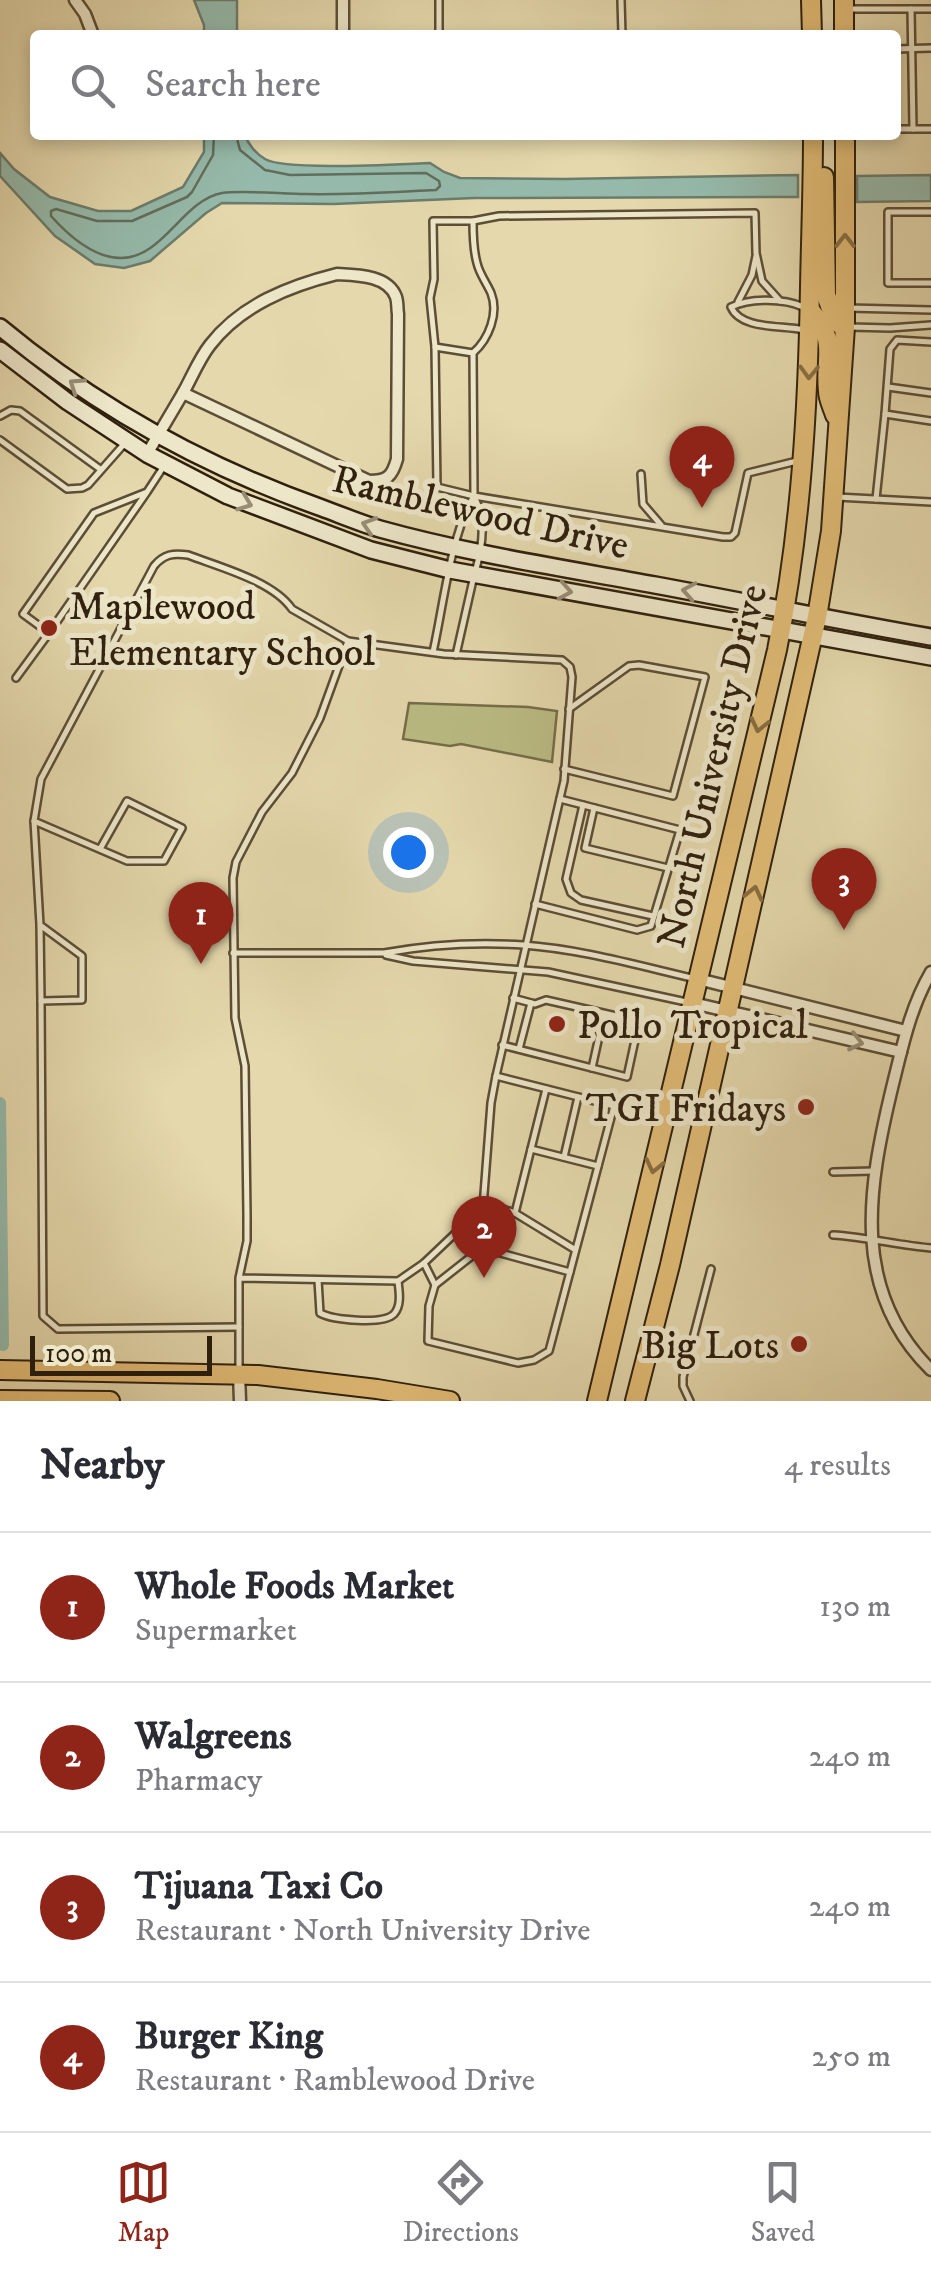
<!DOCTYPE html>
<meta charset="utf-8">
<style>
body{margin:0;font-family:"IM FELL DW Pica",serif;background:#f7f7f7;color:#2b2b33}
.scale{position:absolute;left:30px;bottom:25px;width:182px;box-sizing:border-box;padding-left:10px;border:5px solid #2f200e;border-top:0;font-size:28px;line-height:35px;white-space:nowrap;color:#2f200e;-webkit-text-stroke:8px #ede6c9;paint-order:stroke}
.you{position:absolute;left:408px;top:852px;width:35px;height:35px;margin:-25px;border:8px solid #fff;border-radius:50%;background:#1a73e8;box-shadow:0 0 0 15px #1a73e833}
.badge{display:grid;place-items:center;width:65px;height:65px;border-radius:50%;background:#8f2418;color:#fff;font-size:32px;font-weight:700}
.pin{position:absolute;translate:-50% -82px;filter:drop-shadow(0 2px 5px #0008)}
.pin::after{content:'';position:absolute;top:52px;width:35px;height:30px;background:inherit;clip-path:polygon(0 0,100% 0,50% 100%)}
.list{margin:0;padding:0;list-style:none}
h2{display:flex;justify-content:space-between;align-items:center;height:130px;margin:0;padding:0 40px;font-size:42px}
h2 small{font-size:32px;font-weight:400;color:#7c7c81}
.list li{display:grid;grid-template-columns:65px 1fr auto;gap:30px;align-items:center;box-sizing:border-box;height:150px;padding:0 40px;border-top:2px solid #e1e1e2}
.list b{display:block;font-size:38px;white-space:nowrap}
.list p{margin:0;font-size:32px;white-space:nowrap;color:#7c7c81}
.list em{font-size:32px;font-style:normal;color:#7c7c81}
.icon{flex:none;width:55px;height:55px;fill:none;stroke:currentColor;stroke-width:2;stroke-linecap:round;stroke-linejoin:round}
.map{position:relative;flex:none;width:931px;height:1401px;overflow:hidden}
.search{position:absolute;background:#fff;box-shadow:0 5px 15px #0003;left:30px;right:30px;top:30px;height:110px;display:flex;align-items:center;gap:25px;box-sizing:border-box;padding:0 35px;border-radius:10px;color:#7c7c81;font-size:38px}
.sheet{height:730px;background:#fff}
nav{display:flex;justify-content:space-around;align-items:center;box-sizing:border-box;height:140px;border-top:2px solid #e1e1e2;background:#fff;font-size:28px;color:#7c7c81}
nav a{display:grid;justify-items:center;gap:5px}
nav .on{color:#8f2418}
.map>svg:first-child{display:block}
.green{fill:#bbbc84;stroke:#756e49;stroke-width:2.5}
.water{fill:#95baab;stroke:#6c7c6c;stroke-width:2.5}
.lines{fill:none;stroke-linecap:round;stroke-linejoin:round}
.shore{stroke:#626d5c;stroke-width:2.5}
.canal{stroke:#95baab;stroke-width:12}
.lane-casing{stroke:#5c4e36;stroke-width:10}
.street-casing{stroke:#5c4e36;stroke-width:15}
.secondary-casing{stroke:#2f200e;stroke-width:20}
.primary-casing{stroke:#2f200e;stroke-width:22}
.lane{stroke:#ede6c9;stroke-width:5}
.street{stroke:#ede6c9;stroke-width:10}
.secondary{stroke:#ede6c9;stroke-width:15}
.primary{stroke:#e2bc76;stroke-width:18}
.oneway{stroke:#886e42}
.oneway2{stroke:#988d75}
.poi-dot{fill:#8f2418;stroke:#ede6c9;stroke-width:4}
.labels{text-anchor:middle;stroke-width:10;stroke-linejoin:round;paint-order:stroke}
.street-label{font-size:40px;fill:#2f200e;stroke:#ede6c9}
.poi-label{font-size:40px;fill:#2f200e;stroke:#ede6c9;text-anchor:start}
</style>
<div class="map">
<svg width="931" height="1401" viewBox="0 0 931 1401">
<rect width="100%" height="100%" fill="#e4d8ac"/>
<filter id="stains"><feTurbulence type="fractalNoise" baseFrequency=".002" numOctaves="4"/><feColorMatrix values="0 0 0 0 .2 0 0 0 0 .09 0 0 0 0 .02 0 0 0 .5 -.17"/></filter>
<radialGradient id="worn" r=".72"><stop offset=".6" stop-color="#630" stop-opacity="0"/><stop offset="1" stop-color="#630" stop-opacity=".3"/></radialGradient>
<polygon class="green" points="409,703 528,707 557,711 552,762 461,744 450,746 403,739"/>
<g class="water">
<polygon points="194,0 237,0 237,35 204,35 204,25"/>
<path d="M204,135H245C248,144 256,154 265,159C285,171 400,164 430,163L444,172L460,178L564,179L798,175V197L474,198L334,204L222,203L206,213L150,261L124,268L95,264L55,236L0,176V153L14,169L50,197L98,211H131L183,187L204,152Z"/>
<polygon points="931,175 931,201 857,202 857,176"/>
</g>
<g class="lines">
<path class="shore" d="M214,135L213,155L192,192L187,197L132,221H97L56,209L51,211V216C68,235 94,258 121,258C163,258 183,200 222,193C244,190 283,194 306,194C349,195 393,192 436,190L440,186L439,181L426,173L290,175L265,170L240,150L236,135"/>
<polyline class="canal" points="0,1103 3,1345"/>
<defs>
<g id="lane">
<polyline points="621,0 622,35"/>
<polyline points="847,9 931,9"/>
<polyline points="911,9 913,129"/>
<polyline points="439,35 439,0"/>
<polyline points="896,49 931,48"/>
<polyline points="896,129 931,129"/>
<polyline points="931,212 888,212 888,283 931,283"/>
<polyline points="473,221 499,216 755,213 756,253 762,281 780,301"/>
<polyline points="738,302 752,275 756,256"/>
<path d="M803,307C784,298 750,298 731,307C741,330 782,325 804,330"/>
<polyline points="848,308 931,310"/>
<polyline points="849,327 890,328 931,325"/>
<polyline points="931,342 897,340 890,349 885,414 931,421"/>
<polyline points="435,347 473,353"/>
<polyline points="888,387 931,393"/>
<polyline points="0,416 11,410 20,411 100,469"/>
<polyline points="0,440 67,489 82,488 88,485 125,443"/>
<polyline points="641,474 643,504 661,525"/>
<polyline points="147,492 49,633 23,614 94,513 147,492 164,466"/>
<polyline points="837,497 931,502"/>
<polyline points="876,499 885,414"/>
<path d="M476,569C483,543 486,520 474,496L473,353C489,339 499,313 491,293C486,282 479,273 477,263C473,249 473,235 473,221H433L434,279L430,298L435,347L437,487L474,496L723,537H731L735,533L748,473L797,461"/>
<path d="M433,652C443,608 451,533 474,496"/>
<polyline points="456,655 473,580"/>
<polyline points="16,678 49,633"/>
<polyline points="564,769 673,796 705,677 639,665 629,666 569,709"/>
<polyline points="583,805 566,879 571,893 581,900 653,916"/>
<polyline points="594,808 585,848 668,868"/>
<polyline points="34,821 40,925 41,1001 82,1000 82,956 40,925"/>
<path d="M100,849L127,801L182,828L164,861H127L34,821L41,779L154,566C164,554 173,553 188,555C219,567 273,581 292,609L348,641"/>
<polyline points="535,904 637,930 651,926 680,830 560,799"/>
<path d="M233,953H384C428,945 478,942 523,945C580,949 636,965 692,978"/>
<polyline points="386,955 413,961 548,972 691,1003"/>
<polyline points="41,1001 43,1316 58,1329 239,1327"/>
<polyline points="502,1045 627,1077 637,1031 634,1024 625,1018 546,1000 535,1004 513,998"/>
<polyline points="519,1049 531,1003"/>
<polyline points="592,1068 604,1014"/>
<polyline points="531,1149 598,1166"/>
<polyline points="564,1157 578,1097"/>
<polyline points="833,1172 874,1171"/>
<polyline points="484,1203 515,1213 574,1249"/>
<polyline points="515,1213 546,1089"/>
<path d="M833,1235C866,1237 898,1245 931,1248"/>
<polyline points="424,1263 435,1285 429,1306 428,1341 518,1363 534,1360 549,1351 614,1106 496,1076"/>
<polyline points="239,1278 398,1281 424,1263 483,1207 491,1103 496,1076 564,781 572,677 570,667 562,660 444,654 348,641 320,718 292,773 262,812 236,862 233,878 235,1018 245,1066 247,1215 247,1241 239,1278 239,1370"/>
<path d="M318,1280L320,1313C333,1320 383,1325 394,1314C402,1305 399,1291 398,1281"/>
<polyline points="435,1285 482,1248 570,1272"/>
<polyline points="690,1401 683,1386 683,1377 711,1269"/>
</g>
<g id="street">
<polyline points="75,0 85,14 93,35"/>
<polyline points="343,0 343,35"/>
<path d="M337,274C357,275 388,275 396,297C398,303 397,309 398,314L397,459C392,477 387,481 369,481L183,393C192,377 199,359 210,345C241,305 289,286 337,274Z"/>
<polyline points="147,454 183,393"/>
<path d="M931,972C910,1008 902,1048 892,1088C868,1188 850,1290 931,1370"/>
<polyline points="698,979 906,1031"/>
<polyline points="693,1003 901,1052"/>
<polyline points="239,1374 240,1401"/>
</g>
<g id="secondary">
<path d="M0,327C95,406 206,467 322,508C341,515 360,523 380,529C470,554 563,568 655,585C747,602 839,621 931,637"/>
<polyline points="0,350 68,402 147,454 228,496 371,550 450,570 931,657"/>
</g>
<g id="primary">
<polyline points="811,0 812,35"/>
<polyline points="844,0 844,35"/>
<polyline points="824,177 826,295 836,322 845,327"/>
<path d="M810,310C839,344 824,353 828,391C828,399 833,408 835,415"/>
<polyline points="0,1370 258,1375 377,1389 450,1401"/>
<polyline points="0,1400 110,1401"/>
<path d="M597,1401L777,650C801,530 808,409 810,287C811,236 813,186 813,135"/>
<polyline points="635,1401 670,1265 817,617 831,531 845,327 845,135"/>
</g>
</defs>
<use href="#lane" class="lane-casing"/>
<use href="#street" class="street-casing"/>
<use href="#secondary" class="secondary-casing"/>
<use href="#primary" class="primary-casing"/>
<use href="#lane" class="lane"/>
<use href="#street" class="street"/>
<use href="#secondary" class="secondary"/>
<use href="#primary" class="primary"/>
</g>
<defs><path id="oneway-chevron" d="M-2-3.5L2.5 0L-2 3.5" fill="none" stroke-width="1.6" stroke-linecap="round" stroke-linejoin="round" transform="scale(2.5)"/></defs>
<g class="oneway">
<use href="#oneway-chevron" transform="translate(845 241) rotate(-90)"/>
<use href="#oneway-chevron" transform="translate(809 372) rotate(92)"/>
<use href="#oneway-chevron" transform="translate(759 725) rotate(103)"/>
<use href="#oneway-chevron" transform="translate(754 893) rotate(-77)"/>
<use href="#oneway-chevron" transform="translate(654 1166) rotate(103)"/>
</g>
<g class="oneway2">
<use href="#oneway-chevron" transform="translate(76 385) rotate(-146)"/>
<use href="#oneway-chevron" transform="translate(245 503) rotate(21)"/>
<use href="#oneway-chevron" transform="translate(369 525) rotate(-162)"/>
<use href="#oneway-chevron" transform="translate(565 591) rotate(10)"/>
<use href="#oneway-chevron" transform="translate(689 591) rotate(-170)"/>
<use href="#oneway-chevron" transform="translate(856 1042) rotate(13)"/>
</g>
<g class="poi-dot">
<circle cx="49" cy="628" r="10"/>
<circle cx="557" cy="1024" r="10"/>
<circle cx="806" cy="1107" r="10"/>
<circle cx="799" cy="1344" r="10"/>
</g>
<g class="labels">
<g class="street-label">
<text transform="translate(481 511) rotate(13)" y="14">Ramblewood Drive</text>
<text transform="translate(711 766) rotate(-77)" y="14">North University Drive</text>
</g>
<g class="poi-label">
<text x="69" y="619">Maplewood<tspan x="69" dy="46">Elementary School</tspan></text>
<text x="577" y="1038">Pollo Tropical</text>
<text x="786" y="1121" text-anchor="end">TGI Fridays</text>
<text x="779" y="1358" text-anchor="end">Big Lots</text>
</g>
</g>
<rect width="100%" height="100%" filter="url(#stains)"/>
<rect width="100%" height="100%" fill="url(#worn)"/>
</svg>
<div class="scale">100 m</div>
<div class="you"></div>
<div class="pin badge" style="left:201px;top:964px">1</div>
<div class="pin badge" style="left:484px;top:1278px">2</div>
<div class="pin badge" style="left:844px;top:930px">3</div>
<div class="pin badge" style="left:702px;top:508px">4</div>
<div class="search"><svg class="icon" aria-label="search" viewBox="0 0 24 24"><circle cx="10" cy="10" r="6"/><path d="M15 15l6 6"/></svg>Search here</div>
</div>
<section class="sheet">
<h2>Nearby<small>4 results</small></h2>
<ul class="list">
<li><span class="badge">1</span><div><b>Whole Foods Market</b><p>Supermarket</p></div><em>130 m</em></li>
<li><span class="badge">2</span><div><b>Walgreens</b><p>Pharmacy</p></div><em>240 m</em></li>
<li><span class="badge">3</span><div><b>Tijuana Taxi Co</b><p>Restaurant · North University Drive</p></div><em>240 m</em></li>
<li><span class="badge">4</span><div><b>Burger King</b><p>Restaurant · Ramblewood Drive</p></div><em>250 m</em></li>
</ul>
</section>
<nav>
<a class="on"><svg class="icon" aria-label="map" viewBox="0 0 24 24"><path d="M3 6l6-2 6 2 6-2v14l-6 2-6-2-6 2zM9 4v14M15 6v14"/></svg>Map</a>
<a><svg class="icon" aria-label="directions" viewBox="0 0 24 24"><path d="M12 3l9 9-9 9-9-9zM9 14v-3h6M13 9l2 2-2 2"/></svg>Directions</a>
<a><svg class="icon" aria-label="saved" viewBox="0 0 24 24"><path d="M7 4h10v16l-5-4-5 4z"/></svg>Saved</a>
</nav>
